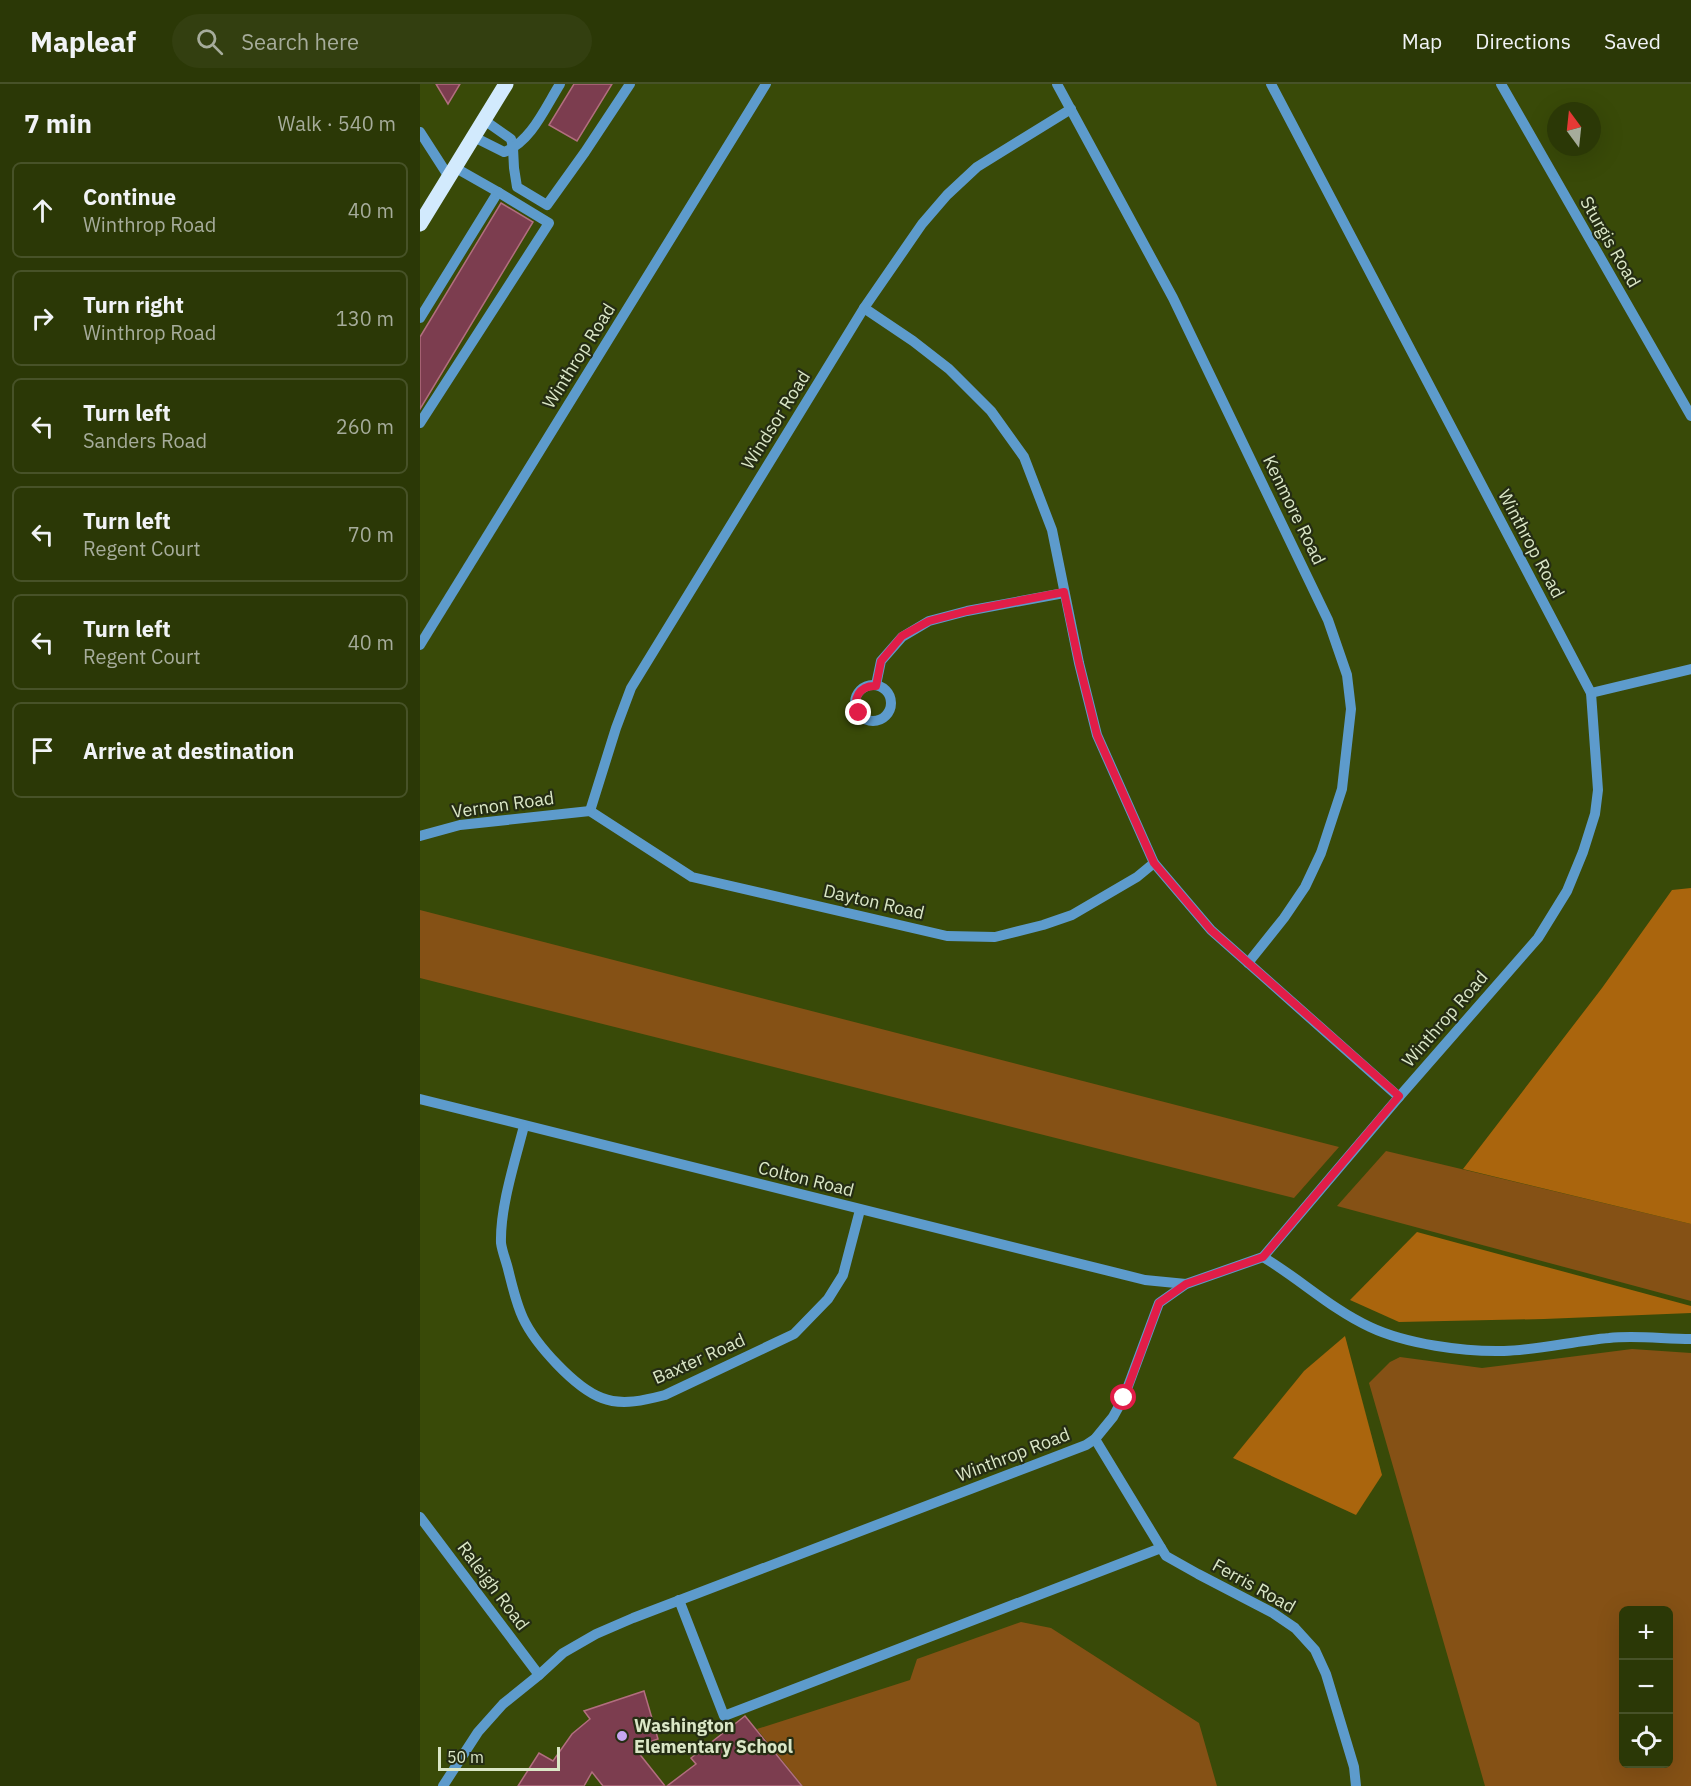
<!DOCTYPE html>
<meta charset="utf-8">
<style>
body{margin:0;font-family:"IBM Plex Sans",sans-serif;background:#333f10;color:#f1f3f6}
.controls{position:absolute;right:18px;bottom:18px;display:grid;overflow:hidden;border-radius:9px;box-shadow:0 6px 24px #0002}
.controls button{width:54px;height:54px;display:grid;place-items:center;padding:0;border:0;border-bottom:2px solid #475228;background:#2b3806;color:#f1f3f6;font:30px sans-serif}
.compass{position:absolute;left:1127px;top:18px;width:54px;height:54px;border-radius:50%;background:#2b3806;box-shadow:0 6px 24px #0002;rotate:345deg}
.scale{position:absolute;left:18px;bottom:15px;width:122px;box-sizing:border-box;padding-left:6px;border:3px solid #dbe7c7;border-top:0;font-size:16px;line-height:21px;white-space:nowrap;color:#dbe7c7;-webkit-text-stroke:4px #252d13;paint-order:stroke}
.stop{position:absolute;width:18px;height:18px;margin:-14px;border:4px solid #e11d48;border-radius:50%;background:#fff}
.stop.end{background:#e11d48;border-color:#fff;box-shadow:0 2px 6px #0008}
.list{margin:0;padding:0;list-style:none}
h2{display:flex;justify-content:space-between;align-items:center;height:78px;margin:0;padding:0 24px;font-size:26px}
h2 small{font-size:20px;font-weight:400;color:#a6ac9b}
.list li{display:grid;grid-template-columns:39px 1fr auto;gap:18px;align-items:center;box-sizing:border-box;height:96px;margin:0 12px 12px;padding:0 12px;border:2px solid #475228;border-radius:9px}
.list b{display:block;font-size:22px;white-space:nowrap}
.list p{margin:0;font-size:20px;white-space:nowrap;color:#a6ac9b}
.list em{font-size:20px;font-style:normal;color:#a6ac9b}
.icon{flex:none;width:33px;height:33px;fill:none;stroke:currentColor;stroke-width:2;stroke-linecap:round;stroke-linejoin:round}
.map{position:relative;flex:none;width:1271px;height:1702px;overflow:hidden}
header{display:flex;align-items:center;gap:36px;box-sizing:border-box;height:84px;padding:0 30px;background:#2b3806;border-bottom:2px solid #475228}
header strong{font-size:28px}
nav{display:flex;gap:33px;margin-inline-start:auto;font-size:21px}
.search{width:420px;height:54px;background:#333f10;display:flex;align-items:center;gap:15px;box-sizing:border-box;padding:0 21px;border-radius:33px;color:#a6ac9b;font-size:22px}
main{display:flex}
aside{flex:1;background:#2b3806}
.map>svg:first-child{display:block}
.green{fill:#855115;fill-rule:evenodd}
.forest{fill:#aa650d}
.building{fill:#7c3d4f;stroke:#b26e7f;stroke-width:1.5}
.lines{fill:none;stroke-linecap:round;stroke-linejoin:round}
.minor{stroke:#5d9bcc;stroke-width:10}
.major{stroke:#d2eafd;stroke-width:15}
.route{stroke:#e11d48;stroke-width:8}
.poi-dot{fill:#c6a6f0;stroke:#252d13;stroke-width:2}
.labels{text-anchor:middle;stroke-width:4.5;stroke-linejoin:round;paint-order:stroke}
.street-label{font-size:18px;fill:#dbe7c7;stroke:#252d13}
.poi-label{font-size:18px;font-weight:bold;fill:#dbe7c7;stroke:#252d13;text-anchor:start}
</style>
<header>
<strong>Mapleaf</strong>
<div class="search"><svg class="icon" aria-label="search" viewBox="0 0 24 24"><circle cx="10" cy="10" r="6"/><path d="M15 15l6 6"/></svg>Search here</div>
<nav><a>Map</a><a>Directions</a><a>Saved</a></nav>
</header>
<main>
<aside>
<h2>7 min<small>Walk · 540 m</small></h2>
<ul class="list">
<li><svg class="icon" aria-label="ahead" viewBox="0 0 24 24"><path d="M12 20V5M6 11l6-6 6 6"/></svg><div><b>Continue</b><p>Winthrop Road</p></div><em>40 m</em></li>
<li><svg class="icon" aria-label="right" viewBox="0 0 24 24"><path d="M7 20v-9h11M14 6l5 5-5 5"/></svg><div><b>Turn right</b><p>Winthrop Road</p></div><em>130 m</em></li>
<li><svg class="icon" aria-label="left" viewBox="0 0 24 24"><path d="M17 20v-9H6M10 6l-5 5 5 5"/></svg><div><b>Turn left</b><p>Sanders Road</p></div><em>260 m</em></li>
<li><svg class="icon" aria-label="left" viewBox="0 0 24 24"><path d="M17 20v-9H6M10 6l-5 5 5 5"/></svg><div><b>Turn left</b><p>Regent Court</p></div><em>70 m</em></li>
<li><svg class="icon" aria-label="left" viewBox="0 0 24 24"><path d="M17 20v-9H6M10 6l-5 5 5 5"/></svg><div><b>Turn left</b><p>Regent Court</p></div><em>40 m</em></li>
<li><svg class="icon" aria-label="arrive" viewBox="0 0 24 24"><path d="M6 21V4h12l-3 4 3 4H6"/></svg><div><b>Arrive at destination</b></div></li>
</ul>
</aside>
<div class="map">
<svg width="1271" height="1702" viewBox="0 0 1271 1702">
<rect width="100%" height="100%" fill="#394a08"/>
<g class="green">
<polygon points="0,826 919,1063 874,1114 0,894"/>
<polygon points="966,1067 1271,1140 1271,1217 917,1122"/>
<path d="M1212,1265L1271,1269V1702H1065L949,1299L970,1278L980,1273L1062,1284ZM1204,1526H1248V1680H1204Z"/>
<polygon points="601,1538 631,1544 779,1639 797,1702 383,1702 337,1645 490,1596 497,1575"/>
</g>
<g class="forest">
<polygon points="1271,804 1271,1140 1043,1085 1182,904 1252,806"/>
<polygon points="997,1148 1271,1222 1271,1229 1124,1235 979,1238 930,1216"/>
<polygon points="925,1252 962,1391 936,1431 813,1374 884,1287"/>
</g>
<g class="building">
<polygon points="16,0 40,0 28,20"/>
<polygon points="154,0 192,0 157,57 129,41"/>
<polygon points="81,119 113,138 0,325 0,253"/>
<polygon points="224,1607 238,1655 214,1663 245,1702 183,1702 172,1688 164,1702 98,1702 119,1669 133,1677 152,1650 170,1635 164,1627"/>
<polygon points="325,1632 382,1702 247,1702 276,1680 271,1674"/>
</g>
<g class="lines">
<g class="minor">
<polyline points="637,0 753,214 908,536 927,591 931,625 922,705 901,769 885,803 864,834 828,879"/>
<polyline points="1081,0 1271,332"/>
<polyline points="64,36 91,55 93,64 94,84 97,103 127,121 165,68 210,0"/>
<polyline points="0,48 29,93"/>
<path d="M54,53L84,68C111,58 125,24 140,0"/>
<polyline points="444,224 493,257 529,285 571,327 604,373 632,446 659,579 677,651 734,779 791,846 979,1013"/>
<polyline points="0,234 78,108 34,83"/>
<polyline points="0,339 129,139 78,108"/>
<polyline points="0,561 346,0"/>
<polyline points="456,601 461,577 482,553 509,537 547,527 644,509"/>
<circle cx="453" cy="619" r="18"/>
<polyline points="1171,609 1271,585"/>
<polyline points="170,727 196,644 211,604 444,224 502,140 527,111 557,83 651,25"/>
<polyline points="170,727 272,793 527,852 575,853 623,841 652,831 717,793 734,779"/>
<polyline points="0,752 40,741 170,727"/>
<polyline points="0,1015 725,1196 766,1200"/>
<path d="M104,1042C95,1077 80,1123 81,1159C82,1167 86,1177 88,1185C92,1201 96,1219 103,1234C115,1260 155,1304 182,1314C202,1322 226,1316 245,1311L374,1250L408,1215L423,1191L440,1126"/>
<path d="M843,1173C880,1195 911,1225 950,1243C986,1260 1044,1268 1084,1267C1119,1266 1154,1257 1189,1254C1215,1251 1244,1255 1271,1255"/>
<polyline points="675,1355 746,1472 778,1490 853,1529 875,1544 895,1566 906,1590 934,1683 936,1702"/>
<polyline points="0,1433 119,1591"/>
<polyline points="259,1516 304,1632 741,1464"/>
<polyline points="23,1702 58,1648 83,1620 119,1591 143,1569 176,1550 213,1534 666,1361 675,1355 693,1333 704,1313 739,1219 766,1200 843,1173 979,1013 1118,854 1147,807 1163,768 1175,730 1178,706 1171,609 851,0"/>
</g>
<polyline class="major" points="0,140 86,0"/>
</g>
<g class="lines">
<path class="route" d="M439,629C431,615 440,601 456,602L461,577L482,552L509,537L547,527L644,508L659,579L677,651L734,779L791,846L979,1012L843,1173L766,1200L739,1219L704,1314"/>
</g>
<circle class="poi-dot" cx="202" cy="1652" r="6"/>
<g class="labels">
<g class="street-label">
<text transform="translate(1190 158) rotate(60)" y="6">Sturgis Road</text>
<text transform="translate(159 272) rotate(-58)" y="6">Winthrop Road</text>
<text transform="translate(356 336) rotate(-58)" y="6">Windsor Road</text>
<text transform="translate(874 426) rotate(64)" y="6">Kenmore Road</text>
<text transform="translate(1111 460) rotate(62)" y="6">Winthrop Road</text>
<text transform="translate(83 721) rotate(-8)" y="6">Vernon Road</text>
<text transform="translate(454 818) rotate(13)" y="6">Dayton Road</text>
<text transform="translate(1025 935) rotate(-49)" y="6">Winthrop Road</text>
<text transform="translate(386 1095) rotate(14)" y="6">Colton Road</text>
<text transform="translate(279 1275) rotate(-24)" y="6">Baxter Road</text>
<text transform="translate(593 1371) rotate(-21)" y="6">Winthrop Road</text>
<text transform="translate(73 1502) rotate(53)" y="6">Raleigh Road</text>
<text transform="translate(834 1502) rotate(29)" y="6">Ferris Road</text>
</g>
<g class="poi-label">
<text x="214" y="1648">Washington<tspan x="214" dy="21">Elementary School</tspan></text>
</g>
</g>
</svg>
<div class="controls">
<button>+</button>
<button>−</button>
<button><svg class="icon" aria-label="locate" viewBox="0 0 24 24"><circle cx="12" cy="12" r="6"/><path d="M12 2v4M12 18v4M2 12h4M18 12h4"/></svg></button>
</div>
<svg class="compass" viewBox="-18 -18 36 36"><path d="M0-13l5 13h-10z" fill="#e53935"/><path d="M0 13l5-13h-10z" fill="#a6ac9b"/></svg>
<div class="scale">50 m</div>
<div class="stop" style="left:704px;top:1314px"></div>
<div class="stop end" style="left:439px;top:629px"></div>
</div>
</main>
